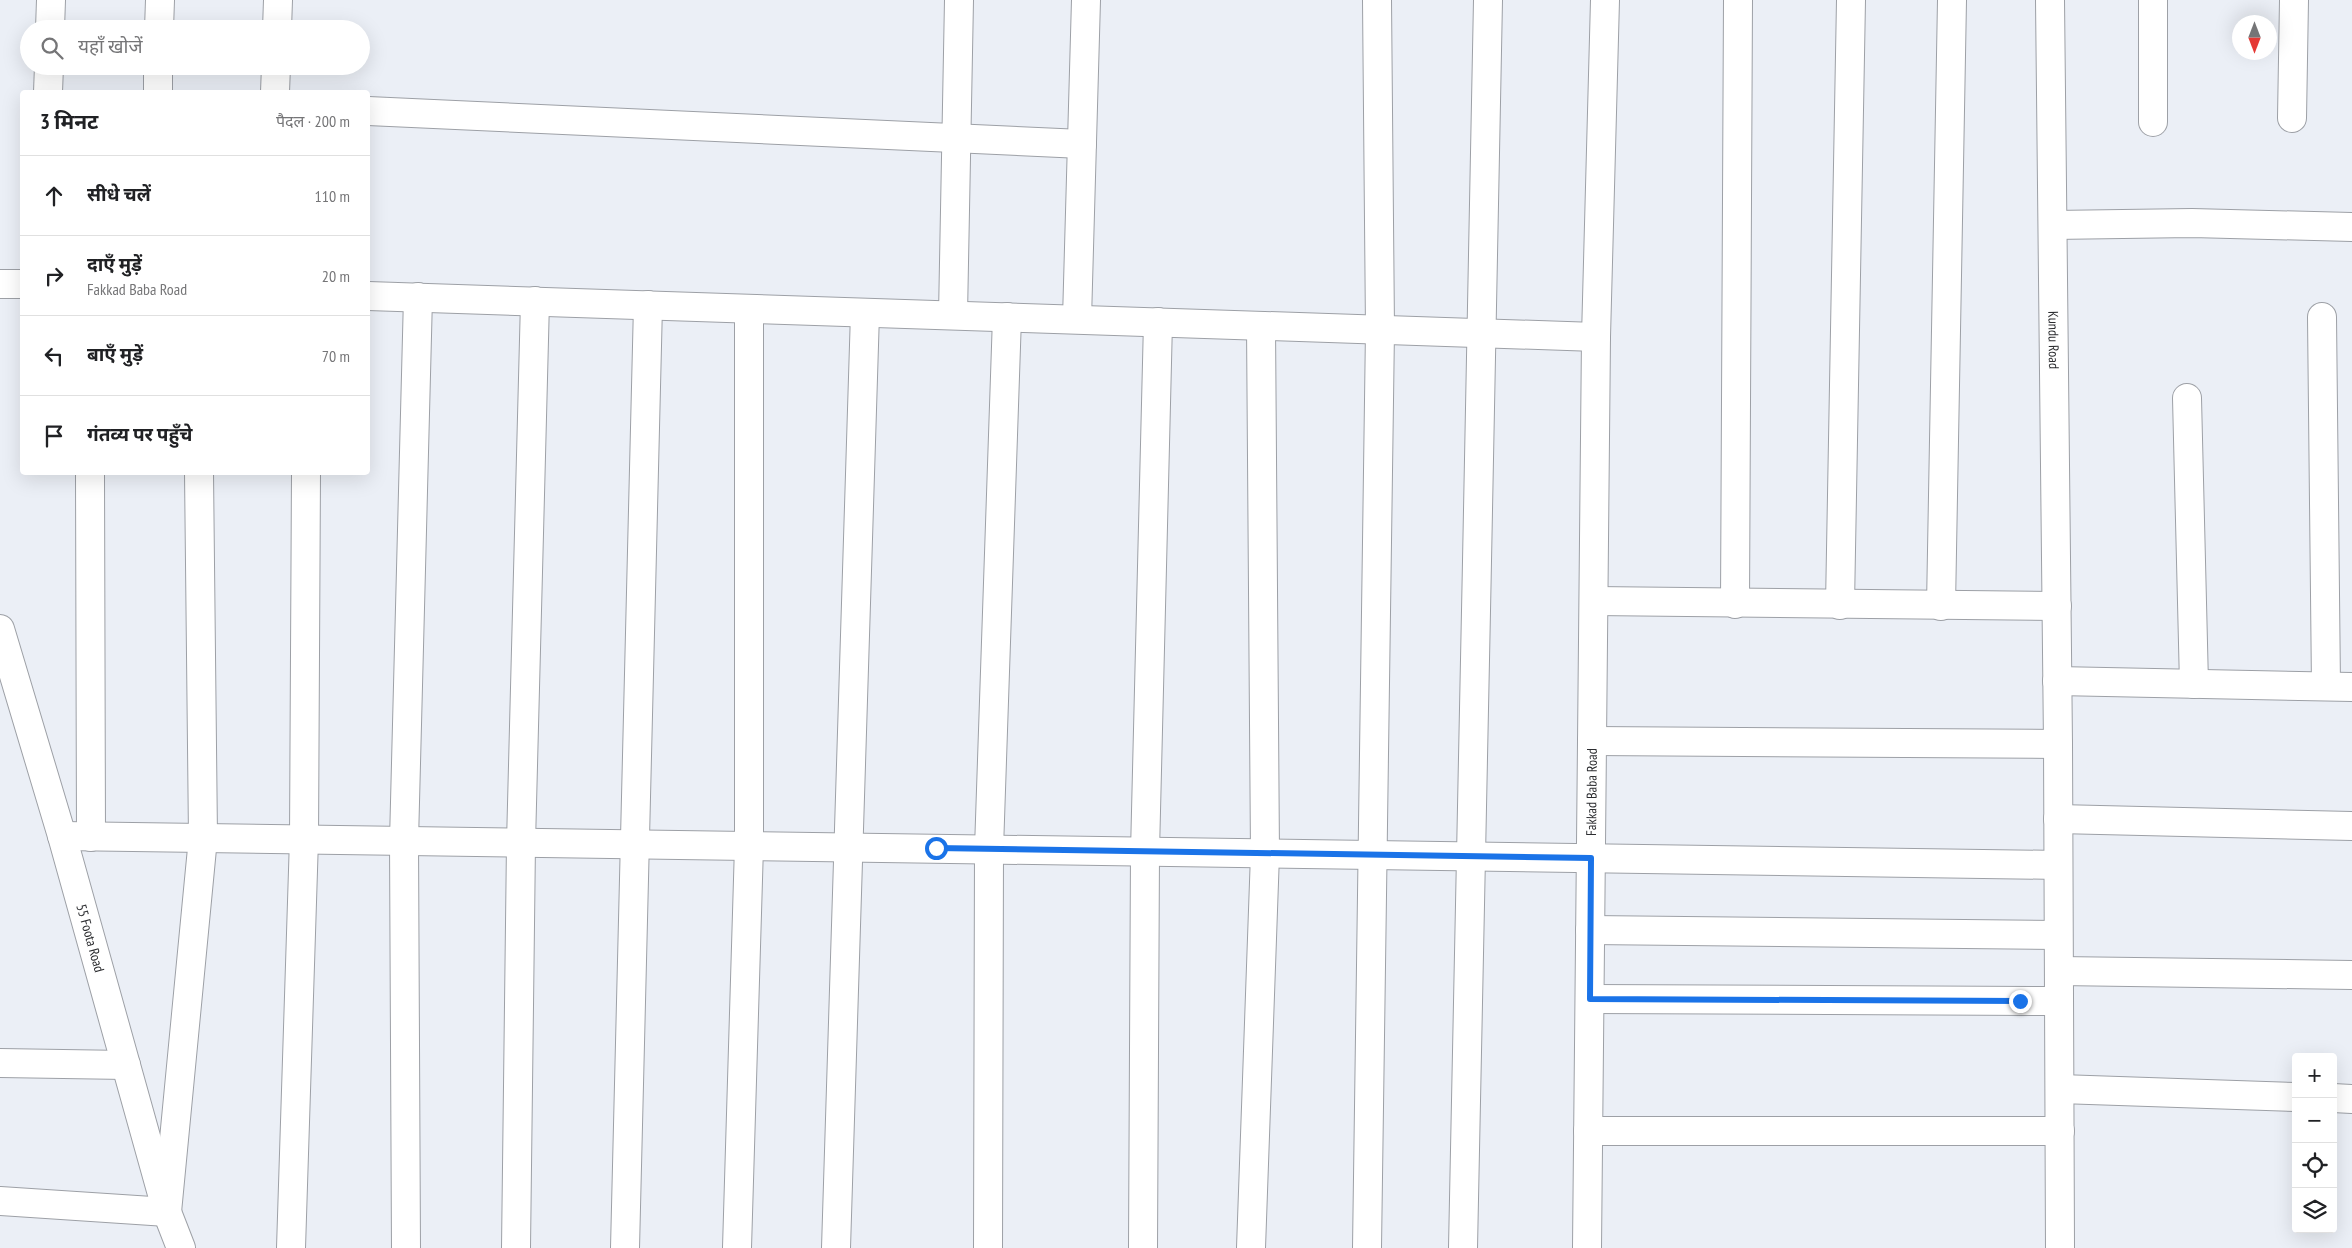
<!DOCTYPE html>
<html lang="hi">
<meta charset="utf-8">
<style>
body{margin:0;font-family:"PT Sans Narrow","Noto Sans Devanagari",sans-serif;background:#f2f2f2;color:#202124}
.controls{position:absolute;right:15px;bottom:15px;display:grid;overflow:hidden;border-radius:5px;box-shadow:0 5px 20px #0002}
.controls button{width:45px;height:45px;display:grid;place-items:center;padding:0;border:0;border-bottom:1px solid #e0e0e0;background:#fff;color:#202124;font:25px sans-serif}
.compass{position:absolute;left:2232px;top:15px;width:45px;height:45px;border-radius:50%;background:#fff;box-shadow:0 5px 20px #0002;rotate:180deg}
.stop{position:absolute;width:15px;height:15px;margin:-11px;border:4px solid #1a73e8;border-radius:50%;background:#fff}
.stop.end{background:#1a73e8;border-color:#fff;box-shadow:0 1px 5px #0008}
.list{margin:0;padding:0;list-style:none}
h2{display:flex;justify-content:space-between;align-items:center;height:65px;margin:0;padding:0 20px;font-size:21px}
h2 small{font-size:16px;font-weight:400;color:#757577}
.list li{display:grid;grid-template-columns:32px 1fr auto;gap:15px;align-items:center;box-sizing:border-box;height:80px;padding:0 20px;border-top:1px solid #e0e0e0}
.list b{display:block;font-size:19px;white-space:nowrap}
.list p{margin:0;font-size:16px;white-space:nowrap;color:#757577}
.list em{font-size:16px;font-style:normal;color:#757577}
.icon{flex:none;width:28px;height:28px;fill:none;stroke:currentColor;stroke-width:2;stroke-linecap:round;stroke-linejoin:round}
.map{position:relative;flex:none;width:2352px;height:1248px;overflow:hidden}
.search{position:absolute;background:#fff;box-shadow:0 5px 20px #0002;left:20px;top:20px;width:350px;height:55px;display:flex;align-items:center;gap:12px;box-sizing:border-box;padding:0 18px;border-radius:28px;color:#757577;font-size:19px}
.panel{position:absolute;background:#fff;box-shadow:0 5px 20px #0002;left:20px;top:90px;width:350px;height:385px;border-radius:5px}
.map>svg:first-child{display:block}
.lines{fill:none;stroke-linecap:round;stroke-linejoin:round}
.minor-casing{stroke:#9da0a6;stroke-width:30}
.minor{stroke:#fff;stroke-width:28}
.route{stroke:#1a73e8;stroke-width:6}
.labels{text-anchor:middle;stroke-width:4;stroke-linejoin:round;paint-order:stroke}
.street-label{font-size:14px;fill:#2c2d30;stroke:#fff}
</style>
<div class="map">
<svg width="2352" height="1248" viewBox="0 0 2352 1248">
<rect width="100%" height="100%" fill="#ebeff6"/>
<g class="lines">
<defs>
<g id="minor">
<path id="s1" d="M2050,0L2058,744L2060,1248"/>
<polyline points="2153,0 2153,122"/>
<polyline points="50,29 51,0"/>
<polyline points="159,29 160,0"/>
<polyline points="277,29 278,0"/>
<polyline points="48,92 49,66"/>
<polyline points="158,92 158,66"/>
<polyline points="275,92 276,66"/>
<polyline points="368,111 1082,144"/>
<polyline points="2292,118 2294,0"/>
<polyline points="2053,225 2192,223 2352,227"/>
<polyline points="0,284 22,284"/>
<polyline points="368,296 1596,337"/>
<polyline points="953,315 959,0"/>
<polyline points="2322,317 2326,686"/>
<polyline points="1077,319 1086,0"/>
<polyline points="2187,398 2194,684"/>
<polyline points="90,472 91,837"/>
<polyline points="1594,601 2057,606"/>
<polyline points="1735,604 1738,0"/>
<polyline points="1840,605 1851,0"/>
<polyline points="1941,606 1952,0"/>
<path id="s2" d="M0,629L62,836L167,1212L181,1248"/>
<polyline points="2057,681 2352,687"/>
<polyline points="1592,741 2058,744"/>
<polyline points="2058,819 2352,826"/>
<polyline points="62,836 2058,865"/>
<polyline points="1590,930 2058,935"/>
<polyline points="2059,971 2352,975"/>
<polyline points="1590,999 2059,1001"/>
<polyline points="0,1063 126,1065"/>
<polyline points="2060,1089 2296,1097"/>
<polyline points="2333,1098 2352,1099"/>
<polyline points="1588,1131 2060,1131"/>
<polyline points="0,1201 167,1212 203,838 199,472"/>
<polyline points="291,1248 304,839 306,472"/>
<polyline points="406,1248 404,841 418,297"/>
<polyline points="516,1248 521,843 535,301"/>
<polyline points="625,1248 648,305"/>
<polyline points="737,1248 749,846 749,309"/>
<polyline points="836,1248 865,313"/>
<polyline points="988,1248 989,849 1007,317"/>
<polyline points="1143,1248 1145,852 1158,322"/>
<polyline points="1251,1248 1265,854 1261,326"/>
<polyline points="1367,1248 1380,330 1377,0"/>
<path d="M1463,1248C1474,832 1478,416 1488,0"/>
<path id="s3" d="M1587,1248L1596,337L1605,0"/>
</g>
</defs>
<use href="#minor" class="minor-casing"/>
<use href="#minor" class="minor"/>
</g>
<g class="lines">
<polyline class="route" points="936,848 1591,858 1590,999 2020,1001"/>
</g>
<g class="labels">
<g class="street-label">
<text dy="5" stroke="none"><textPath href="#s1" startOffset="340">Kundu Road</textPath></text>
<text dy="5" stroke="none"><textPath href="#s3" startOffset="456">Fakkad Baba Road</textPath></text>
<text dy="5" stroke="none"><textPath href="#s2" startOffset="322">55 Foota Road</textPath></text>
</g>
</g>
</svg>
<div class="controls">
<button>+</button>
<button>−</button>
<button><svg class="icon" aria-label="locate" viewBox="0 0 24 24"><circle cx="12" cy="12" r="6"/><path d="M12 2v4M12 18v4M2 12h4M18 12h4"/></svg></button>
<button><svg class="icon" aria-label="layers" viewBox="0 0 24 24"><path d="M12 4l9 5-9 5-9-5zM3 14l9 5 9-5"/></svg></button>
</div>
<svg class="compass" viewBox="-18 -18 36 36"><path d="M0-13l5 13h-10z" fill="#e53935"/><path d="M0 13l5-13h-10z" fill="#757577"/></svg>
<div class="stop" style="left:936px;top:848px"></div>
<div class="stop end" style="left:2020px;top:1001px"></div>
<div class="search"><svg class="icon" aria-label="search" viewBox="0 0 24 24"><circle cx="10" cy="10" r="6"/><path d="M15 15l6 6"/></svg>यहाँ खोजें</div>
<section class="panel">
<h2>3 मिनट<small>पैदल · 200 m</small></h2>
<ul class="list">
<li><svg class="icon" aria-label="ahead" viewBox="0 0 24 24"><path d="M12 20V5M6 11l6-6 6 6"/></svg><div><b>सीधे चलें</b></div><em>110 m</em></li>
<li><svg class="icon" aria-label="right" viewBox="0 0 24 24"><path d="M7 20v-9h11M14 6l5 5-5 5"/></svg><div><b>दाएँ मुड़ें</b><p>Fakkad Baba Road</p></div><em>20 m</em></li>
<li><svg class="icon" aria-label="left" viewBox="0 0 24 24"><path d="M17 20v-9H6M10 6l-5 5 5 5"/></svg><div><b>बाएँ मुड़ें</b></div><em>70 m</em></li>
<li><svg class="icon" aria-label="arrive" viewBox="0 0 24 24"><path d="M6 21V4h12l-3 4 3 4H6"/></svg><div><b>गंतव्य पर पहुँचे</b></div></li>
</ul>
</section>
</div>
